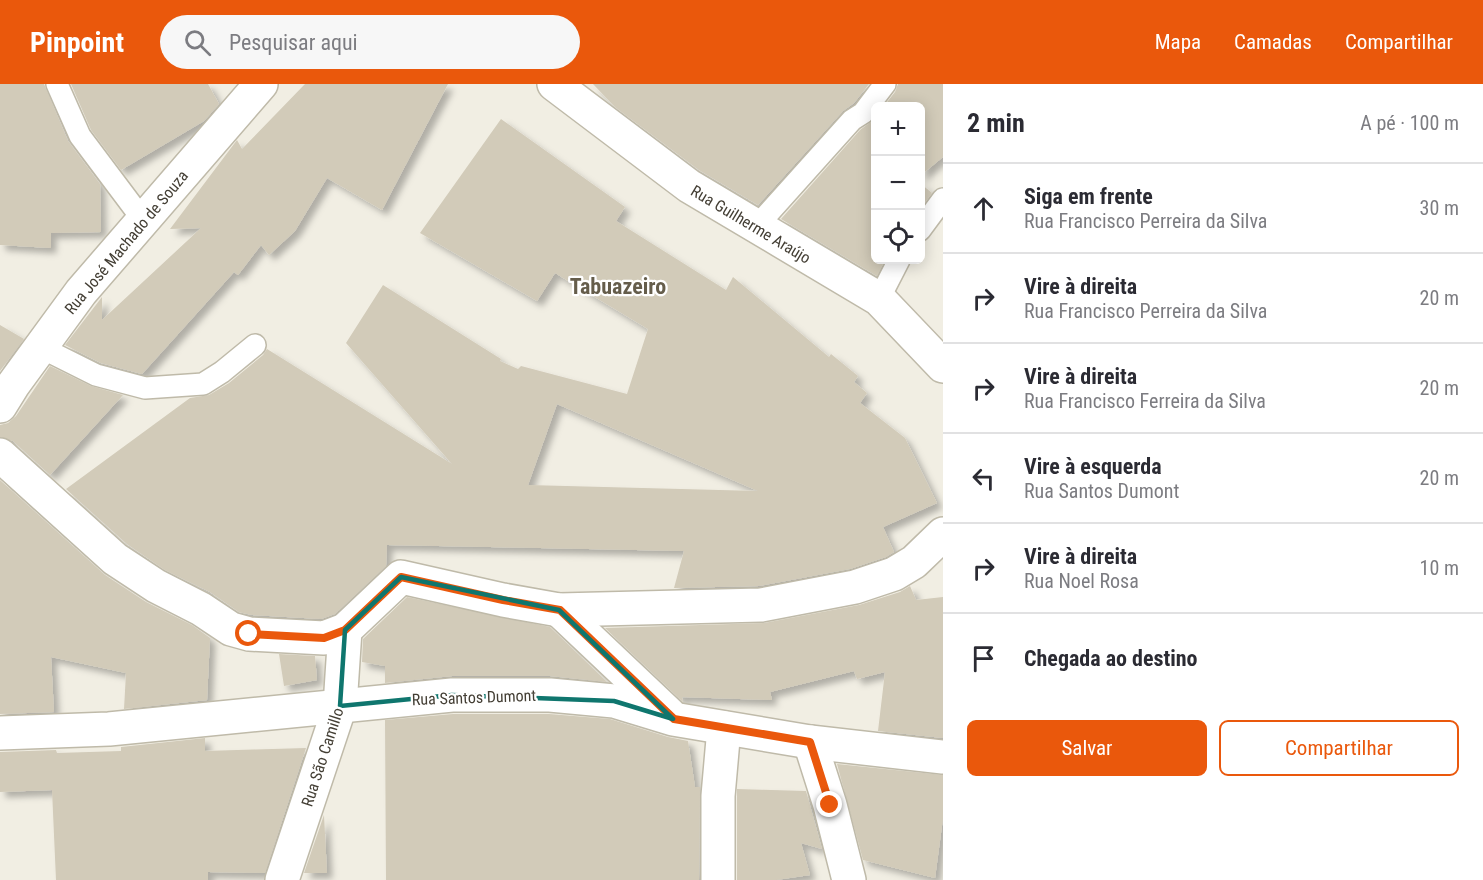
<!DOCTYPE html>
<html lang="pt">
<meta charset="utf-8">
<style>
body{margin:0;font-family:"Roboto Condensed",sans-serif;background:#f7f7f7;color:#2b2b33}
.controls{position:absolute;right:18px;top:18px;display:grid;overflow:hidden;border-radius:9px;box-shadow:0 3px 15px #0003}
.controls button{width:54px;height:54px;display:grid;place-items:center;padding:0;border:0;border-bottom:2px solid #e1e1e2;background:#fff;color:#2b2b33;font:30px sans-serif}
.stop{position:absolute;width:18px;height:18px;margin:-14px;border:4px solid #ea580c;border-radius:50%;background:#fff}
.stop.end{background:#ea580c;border-color:#fff;box-shadow:0 2px 6px #0008}
.list{margin:0;padding:0;list-style:none}
h2{display:flex;justify-content:space-between;align-items:center;height:78px;margin:0;padding:0 24px;font-size:26px}
h2 small{font-size:20px;font-weight:400;color:#7c7c81}
.list li{display:grid;grid-template-columns:39px 1fr auto;gap:18px;align-items:center;box-sizing:border-box;height:90px;padding:0 24px;border-top:2px solid #e1e1e2}
.list b{display:block;font-size:22px;white-space:nowrap}
.list p{margin:0;font-size:20px;white-space:nowrap;color:#7c7c81}
.list em{font-size:20px;font-style:normal;color:#7c7c81}
.actions{display:flex;gap:12px;padding:18px 24px}
.actions a{flex:1;padding:14px 0;border:2px solid #ea580c;border-radius:9px;text-align:center;font-size:21px;color:#ea580c}
.actions .main{background:#ea580c;color:#fff}
.icon{flex:none;width:33px;height:33px;fill:none;stroke:currentColor;stroke-width:2;stroke-linecap:round;stroke-linejoin:round}
.map{position:relative;flex:none;width:943px;height:796px;overflow:hidden}
header{display:flex;align-items:center;gap:36px;box-sizing:border-box;height:84px;padding:0 30px;background:#ea580c;color:#fff}
header strong{font-size:28px}
nav{display:flex;gap:33px;margin-inline-start:auto;font-size:21px}
.search{width:420px;height:54px;background:#f7f7f7;display:flex;align-items:center;gap:15px;box-sizing:border-box;padding:0 21px;border-radius:33px;color:#7c7c81;font-size:22px}
main{display:flex}
aside{flex:1;background:#fff}
.map>svg:first-child{display:block}
.building{fill:#d2cbb9;fill-rule:evenodd;filter:url(#shadow)}
.lines{fill:none;stroke-linecap:round;stroke-linejoin:round}
.lane-casing{stroke:#bfbaa9;stroke-width:24}
.street-casing{stroke:#bfbaa9;stroke-width:36}
.lane{stroke:#fff;stroke-width:21}
.street{stroke:#fff;stroke-width:33}
.route{stroke:#ea580c;stroke-width:8}
.marked{fill:none;stroke:#0f766e;stroke-width:4.5;stroke-linejoin:round}
.labels{text-anchor:middle;stroke-width:4.5;stroke-linejoin:round;paint-order:stroke}
.street-label{font-size:16px;fill:#433e34;stroke:#fff}
.district-label{font-size:22px;font-weight:bold;fill:#655d4b;stroke:#fff}
</style>
<header>
<strong>Pinpoint</strong>
<div class="search"><svg class="icon" aria-label="search" viewBox="0 0 24 24"><circle cx="10" cy="10" r="6"/><path d="M15 15l6 6"/></svg>Pesquisar aqui</div>
<nav><a>Mapa</a><a>Camadas</a><a>Compartilhar</a></nav>
</header>
<main>
<div class="map">
<svg width="943" height="796" viewBox="0 0 943 796">
<defs>
<filter id="shadow"><feDropShadow dx="5.5" dy="5.5" stdDeviation="3" flood-color="#0004"/></filter>
</defs>
<rect width="100%" height="100%" fill="#f1eee3"/>
<g class="building">
<polygon points="0,0 44,0 68,57 100,100 101,148 51,149 51,164 0,161"/>
<polygon points="71,0 208,0 219,20 204,37 121,86 91,46"/>
<polygon points="305,0 448,0 382,126 327,94 295,147 269,171 261,161 238,191 234,188 142,290 101,279 65,261 102,213 102,236 201,144 170,145 237,56 242,65"/>
<polygon points="593,0 869,0 854,19 843,27 758,121 699,86 615,23"/>
<polygon points="898,0 943,0 943,73 921,91 921,22 884,22 895,8"/>
<polygon points="876,34 876,176 885,176 877,192 781,135 860,46"/>
<path d="M501,35L625,123L616,137L726,206L733,193L829,273L831,270L858,292L854,298L867,309L860,319L905,354L937,419L883,443L894,468L886,473L850,485L759,502L674,504L684,467L387,461L386,482L335,530L321,535L252,531L239,528L210,508L165,486L127,460L66,405L190,314L209,311L229,299L263,271L267,265L452,380L346,259L383,201L501,275L500,277L518,285L521,282L627,310L648,245L555,189L537,217L420,149ZM557,320L758,407L528,401Z"/>
<polygon points="921,100 932,109 921,124"/>
<polygon points="0,241 24,255 0,287"/>
<polygon points="50,282 91,302 123,311 50,391 13,357 0,353 0,341 8,339 16,332"/>
<polygon points="0,396 105,491 146,518 192,541 210,554 207,616 124,625 126,589 51,573 54,628 0,630"/>
<polygon points="910,502 916,516 943,513 943,654 878,647 885,588 857,595 854,587 770,608 772,616 682,613 683,618 605,544 764,539 859,521 900,508"/>
<polygon points="407,513 550,543 607,598 550,592 452,592 385,599 385,582 362,578 363,555"/>
<polygon points="279,570 315,572 317,596 284,602"/>
<polygon points="453,630 549,630 610,635 668,653 688,657 695,703 700,703 699,796 386,796 385,636"/>
<polygon points="205,654 205,667 306,664 265,789 208,788 208,796 56,796 52,706 0,708 0,668 56,666 57,669 121,667 121,663"/>
<polygon points="837,680 943,691 943,734 935,794 863,776"/>
<polygon points="737,705 806,707 822,765 801,759 810,791 776,796 737,796"/>
<polygon points="324,731 327,789 304,789"/>
</g>
<g class="lines">
<defs>
<g id="lane">
<polyline points="57,0 80,52 143,136"/>
<polyline points="756,143 852,36 863,29 885,0"/>
<polyline points="920,146 943,115"/>
<polyline points="879,215 899,176"/>
<polyline points="40,263 96,291 145,304 203,300 222,288 255,261"/>
</g>
<g id="street">
<polyline points="554,0 689,102 879,215 943,282"/>
<polyline points="0,322 13,301 81,208 261,0"/>
<polyline points="0,371 115,475 156,502 201,525 231,545 249,550 324,554 345,546 401,493 503,516 559,526 761,521 855,503 894,490 914,478 943,450"/>
<polyline points="559,526 669,630"/>
<polyline points="0,649 109,645 452,611 550,611 614,617 673,635 810,658 943,673"/>
<polyline points="810,658 830,721 849,796"/>
<polyline points="282,796 340,622 345,546"/>
<polyline points="718,796 718,712 724,644"/>
</g>
</defs>
<use href="#lane" class="lane-casing"/>
<use href="#street" class="street-casing"/>
<use href="#lane" class="lane"/>
<use href="#street" class="street"/>
</g>
<g class="lines">
<polyline class="route" points="249,550 324,554 345,546 401,493 503,516 560,526 674,635 810,658 830,721"/>
</g>
<path class="marked" d="M401,493L559,526L673,635L614,617L452,611L340,622L345,546Z"/>
<g class="labels">
<g class="street-label">
<text transform="translate(751 140) rotate(31)" y="6">Rua Guilherme Araújo</text>
<text transform="translate(126 158) rotate(-50)" y="6">Rua José Machado de Souza</text>
<text transform="translate(474 613) rotate(-2)" y="6">Rua Santos Dumont</text>
<text transform="translate(322 673) rotate(-72)" y="6">Rua São Camillo</text>
</g>
<g class="district-label">
<text x="618" y="210">Tabuazeiro</text>
</g>
</g>
</svg>
<div class="controls">
<button>+</button>
<button>−</button>
<button><svg class="icon" aria-label="locate" viewBox="0 0 24 24"><circle cx="12" cy="12" r="6"/><path d="M12 2v4M12 18v4M2 12h4M18 12h4"/></svg></button>
</div>
<div class="stop" style="left:249px;top:550px"></div>
<div class="stop end" style="left:830px;top:721px"></div>
</div>
<aside>
<h2>2 min<small>A pé · 100 m</small></h2>
<ul class="list">
<li><svg class="icon" aria-label="ahead" viewBox="0 0 24 24"><path d="M12 20V5M6 11l6-6 6 6"/></svg><div><b>Siga em frente</b><p>Rua Francisco Perreira da Silva</p></div><em>30 m</em></li>
<li><svg class="icon" aria-label="right" viewBox="0 0 24 24"><path d="M7 20v-9h11M14 6l5 5-5 5"/></svg><div><b>Vire à direita</b><p>Rua Francisco Perreira da Silva</p></div><em>20 m</em></li>
<li><svg class="icon" aria-label="right" viewBox="0 0 24 24"><path d="M7 20v-9h11M14 6l5 5-5 5"/></svg><div><b>Vire à direita</b><p>Rua Francisco Ferreira da Silva</p></div><em>20 m</em></li>
<li><svg class="icon" aria-label="left" viewBox="0 0 24 24"><path d="M17 20v-9H6M10 6l-5 5 5 5"/></svg><div><b>Vire à esquerda</b><p>Rua Santos Dumont</p></div><em>20 m</em></li>
<li><svg class="icon" aria-label="right" viewBox="0 0 24 24"><path d="M7 20v-9h11M14 6l5 5-5 5"/></svg><div><b>Vire à direita</b><p>Rua Noel Rosa</p></div><em>10 m</em></li>
<li><svg class="icon" aria-label="arrive" viewBox="0 0 24 24"><path d="M6 21V4h12l-3 4 3 4H6"/></svg><div><b>Chegada ao destino</b></div></li>
</ul>
<div class="actions"><a class="main">Salvar</a><a>Compartilhar</a></div>
</aside>
</main>
